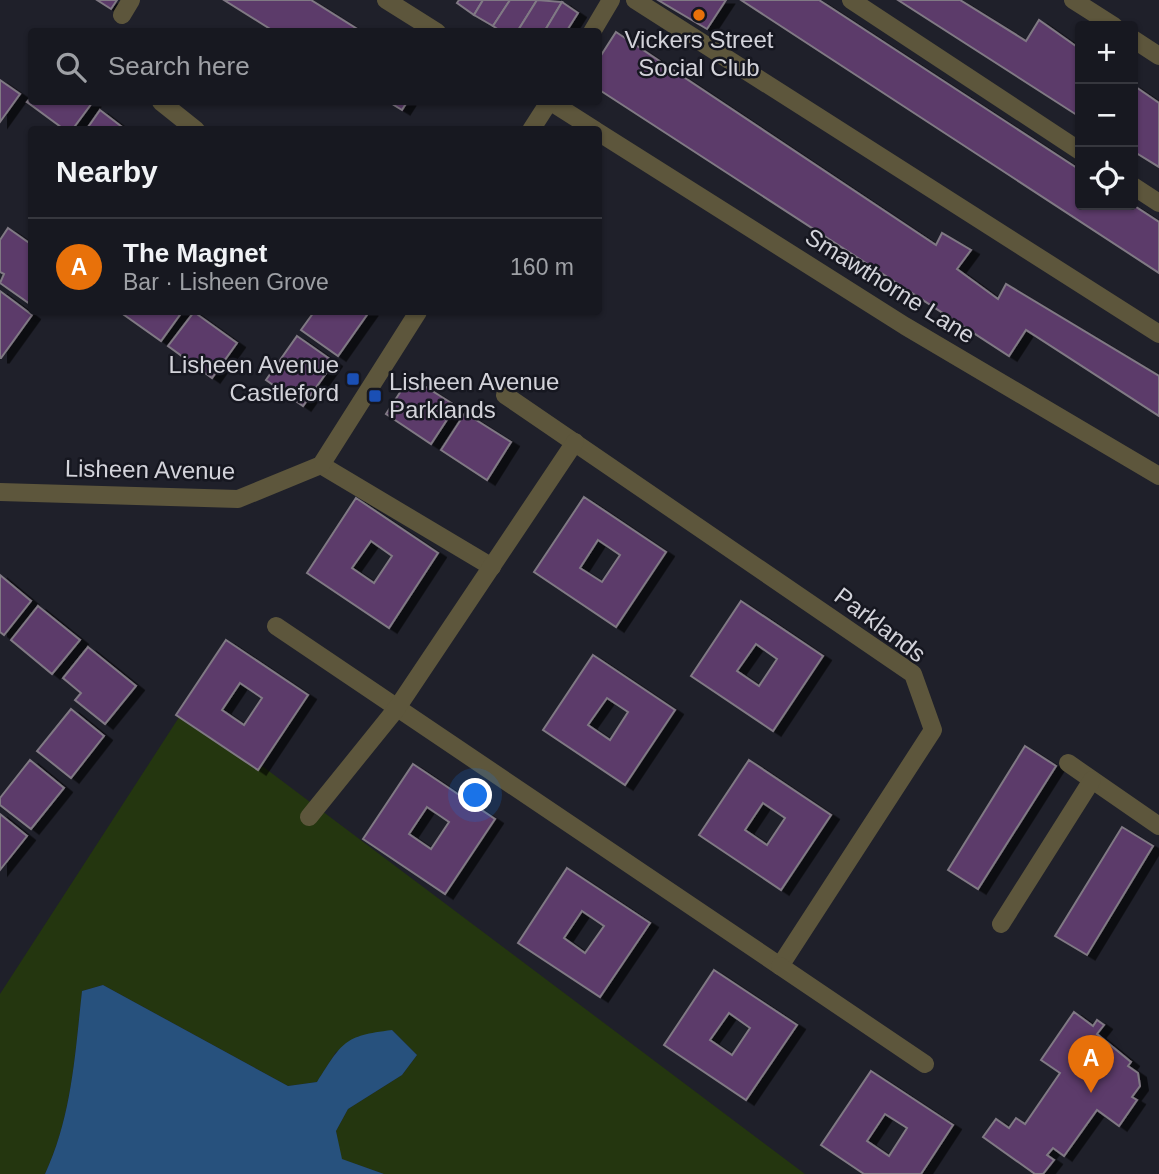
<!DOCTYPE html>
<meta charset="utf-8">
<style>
body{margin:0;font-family:Arial,sans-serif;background:#202129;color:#f1f3f6}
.controls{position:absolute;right:21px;top:21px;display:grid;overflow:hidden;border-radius:7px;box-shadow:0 2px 5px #0004}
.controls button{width:63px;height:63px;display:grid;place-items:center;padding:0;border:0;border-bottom:2px solid #36373e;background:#171820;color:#f1f3f6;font:35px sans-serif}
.you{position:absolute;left:476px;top:796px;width:24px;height:24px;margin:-18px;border:5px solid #fff;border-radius:50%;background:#1a73e8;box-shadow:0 0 0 10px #1a73e833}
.badge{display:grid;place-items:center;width:46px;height:46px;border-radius:50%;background:#0b8043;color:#fff;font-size:23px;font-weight:700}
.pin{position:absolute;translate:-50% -58px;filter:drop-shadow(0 2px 4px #0008)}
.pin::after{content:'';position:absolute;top:37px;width:24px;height:21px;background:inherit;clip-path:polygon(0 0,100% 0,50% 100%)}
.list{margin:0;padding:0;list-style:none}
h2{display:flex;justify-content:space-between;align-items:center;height:91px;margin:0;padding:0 28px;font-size:30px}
h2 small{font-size:23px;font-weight:400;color:#9ea0a5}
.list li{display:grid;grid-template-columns:46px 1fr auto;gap:21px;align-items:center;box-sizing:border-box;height:98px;padding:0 28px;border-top:2px solid #36373e}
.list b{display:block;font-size:26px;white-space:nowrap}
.list p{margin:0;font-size:23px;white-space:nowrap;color:#9ea0a5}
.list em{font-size:23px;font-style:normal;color:#9ea0a5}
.icon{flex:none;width:38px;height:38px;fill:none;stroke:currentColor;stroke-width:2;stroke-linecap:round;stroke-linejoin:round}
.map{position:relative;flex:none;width:1159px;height:1174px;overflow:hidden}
.search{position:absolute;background:#171820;box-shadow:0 2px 5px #0004;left:28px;top:28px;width:574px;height:77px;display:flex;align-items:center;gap:18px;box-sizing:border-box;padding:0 24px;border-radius:7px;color:#9ea0a5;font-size:26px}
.panel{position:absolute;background:#171820;box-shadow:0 2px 5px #0004;left:28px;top:126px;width:574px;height:189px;border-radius:7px}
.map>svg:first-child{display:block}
.green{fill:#24360f}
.water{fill:#27517d}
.building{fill:#5b3a6b;stroke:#807984;stroke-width:2;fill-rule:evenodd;filter:url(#shadow)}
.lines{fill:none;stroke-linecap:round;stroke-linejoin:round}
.minor{stroke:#5d563c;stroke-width:18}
.food-dot{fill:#e8710a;stroke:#161720;stroke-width:2.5}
.transit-dot{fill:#1a4fb4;stroke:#161720;stroke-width:2.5}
.labels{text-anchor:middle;stroke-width:5;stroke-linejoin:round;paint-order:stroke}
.poi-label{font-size:24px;fill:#d3d3da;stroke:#161720}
.street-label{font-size:24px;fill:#d3d3da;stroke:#161720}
</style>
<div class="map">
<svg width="1159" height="1174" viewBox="0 0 1159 1174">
<defs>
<filter id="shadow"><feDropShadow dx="8" dy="4.5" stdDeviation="0" flood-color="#0009"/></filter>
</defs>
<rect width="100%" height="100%" fill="#1f202a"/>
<path class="green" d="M185,708L805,1174H384L341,1159L336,1131L348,1109L402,1075L417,1055L392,1030L336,1052L317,1082L288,1086L103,985L82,991C75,1054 72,1116 45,1174H0V994Z"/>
<path class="water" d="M103,985L288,1086L317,1082C343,1042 343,1036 392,1030L417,1055L402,1075L348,1109L336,1131L342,1159L384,1174H45C72,1116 75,1054 82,991Z"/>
<g class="building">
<polygon points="97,0 117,0 111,9"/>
<polygon points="224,0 311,0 362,32 275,32"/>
<polygon points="459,0 483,0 474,15 457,3"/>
<polygon points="483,0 510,0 493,26 474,15"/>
<polygon points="510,0 537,0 517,32 502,32 493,26"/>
<polygon points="537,0 562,2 544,32 517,32"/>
<polygon points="658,0 726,0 707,29"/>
<polygon points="741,0 819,0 1080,170 1080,205 1133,205 1159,222 1159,273"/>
<polygon points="898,0 960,0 1026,41 1039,20 1080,49 1080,117"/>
<polygon points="562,2 578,13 566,32 544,32"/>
<polygon points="616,32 936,245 942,233 971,250 957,269 998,299 1006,284 1159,376 1159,416 1026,330 1009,356 598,89 598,60"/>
<polygon points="0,80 20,94 0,122"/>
<polygon points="1133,85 1159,103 1159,167 1133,151"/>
<polygon points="32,96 32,102 92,103 72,130 65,130 27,102"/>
<polygon points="389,102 407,102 402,110"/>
<polygon points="100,110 126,130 86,130"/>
<polygon points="8,228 32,245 30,304 0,283 4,274 0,272 0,240"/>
<polygon points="0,291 32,315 1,358 0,358"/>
<polygon points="120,312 182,312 161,341"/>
<polygon points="194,312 237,343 212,378 168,346"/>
<polygon points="314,312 369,312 338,356 301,330"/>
<polygon points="297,336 334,362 303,406 266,380"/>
<polygon points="410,377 456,406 431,444 386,414"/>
<polygon points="465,413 511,442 487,480 441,450"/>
<path d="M584,497L666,552L616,627L534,572ZM598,540L620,555L602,582L580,568Z"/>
<path d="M356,498L438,553L389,628L307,573ZM371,541L392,556L374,583L352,568Z"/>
<polygon points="0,575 31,601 4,635 0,632"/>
<path d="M741,601L823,656L773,731L691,676ZM756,644L777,659L759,686L737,671Z"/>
<polygon points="38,606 80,640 52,674 11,640"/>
<path d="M226,640L308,695L258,770L176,715ZM240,683L262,698L244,725L222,710Z"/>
<polygon points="88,647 136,686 105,724 75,700 81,693 63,678"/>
<path d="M593,655L675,710L625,785L543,730ZM607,698L628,712L610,740L588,725Z"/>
<polygon points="71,709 104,736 71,778 37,751"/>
<polygon points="1025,746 1056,766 978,889 948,870"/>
<polygon points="30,760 64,788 31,829 0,805 0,798"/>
<path d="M749,760L831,815L781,890L699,835ZM763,803L785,818L767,845L745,830Z"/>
<path d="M413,764L495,819L445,894L363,839ZM427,807L449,822L431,849L409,834Z"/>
<polygon points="0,814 27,836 0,870"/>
<polygon points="1122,827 1153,846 1087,955 1055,936"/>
<path d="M567,868L650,923L600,997L518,943ZM582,911L604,926L585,953L564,938Z"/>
<path d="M714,970L797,1025L746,1100L664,1045ZM729,1013L750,1028L732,1055L710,1040Z"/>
<polygon points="1074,1012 1093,1026 1097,1020 1104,1025 1097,1034 1131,1062 1128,1066 1138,1073 1140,1086 1132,1097 1137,1100 1119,1126 1097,1110 1064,1156 1053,1148 1047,1155 1054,1160 1043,1174 1035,1174 983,1137 996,1119 1009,1128 1016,1118 1025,1124 1060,1073 1041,1060"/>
<path d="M871,1071L953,1125L921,1174H864L821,1145ZM885,1114L907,1128L889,1156L867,1141Z"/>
</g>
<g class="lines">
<g class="minor">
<polyline points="386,0 437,32"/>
<polyline points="635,0 1159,334"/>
<polyline points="851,0 1080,151"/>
<polyline points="1073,0 1114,26"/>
<polyline points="122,15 131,0"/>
<polyline points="592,32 611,0"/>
<polyline points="1133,39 1159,56"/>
<polyline points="161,102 196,130"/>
<polyline points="551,102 595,130"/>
<polyline points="531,130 549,102"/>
<polyline points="598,132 905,326 1159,476"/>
<polyline points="1133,186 1159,203"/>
<polyline points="321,465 492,567"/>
<polyline points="0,492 238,499 321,465 418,312"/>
<polyline points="276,626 780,966 933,730 913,674 505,395"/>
<polyline points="1068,763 1159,826"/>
<polyline points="309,817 397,708 575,442"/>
<polyline points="1001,924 1092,780"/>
<polyline points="780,966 925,1064"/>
</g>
</g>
<circle class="food-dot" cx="699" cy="15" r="7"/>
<g class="transit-dot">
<rect x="346" y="372" width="14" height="14" rx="3.5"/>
<rect x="368" y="389" width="14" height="14" rx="3.5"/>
</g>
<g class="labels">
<g class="poi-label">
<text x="699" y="48">Vickers Street<tspan x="699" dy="28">Social Club</tspan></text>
<text x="339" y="373" text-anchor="end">Lisheen Avenue<tspan x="339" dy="28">Castleford</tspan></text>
<text x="389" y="390" text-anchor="start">Lisheen Avenue<tspan x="389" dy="28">Parklands</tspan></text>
</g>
<g class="street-label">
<text transform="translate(890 286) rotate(32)" y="8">Smawthorne Lane</text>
<text transform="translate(150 470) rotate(1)" y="8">Lisheen Avenue</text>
<text transform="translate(880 625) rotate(37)" y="8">Parklands</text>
</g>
</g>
</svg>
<div class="controls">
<button>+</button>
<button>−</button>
<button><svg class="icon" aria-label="locate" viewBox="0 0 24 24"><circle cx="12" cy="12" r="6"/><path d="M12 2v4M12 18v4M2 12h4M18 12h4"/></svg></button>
</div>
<div class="you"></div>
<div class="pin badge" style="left:1091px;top:1093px;background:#e8710a">A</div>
<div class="search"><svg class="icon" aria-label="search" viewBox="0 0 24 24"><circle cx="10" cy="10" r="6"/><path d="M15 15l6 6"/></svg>Search here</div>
<section class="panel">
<h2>Nearby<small></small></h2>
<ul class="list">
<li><span class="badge" style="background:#e8710a">A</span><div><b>The Magnet</b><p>Bar · Lisheen Grove</p></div><em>160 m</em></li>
</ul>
</section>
</div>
